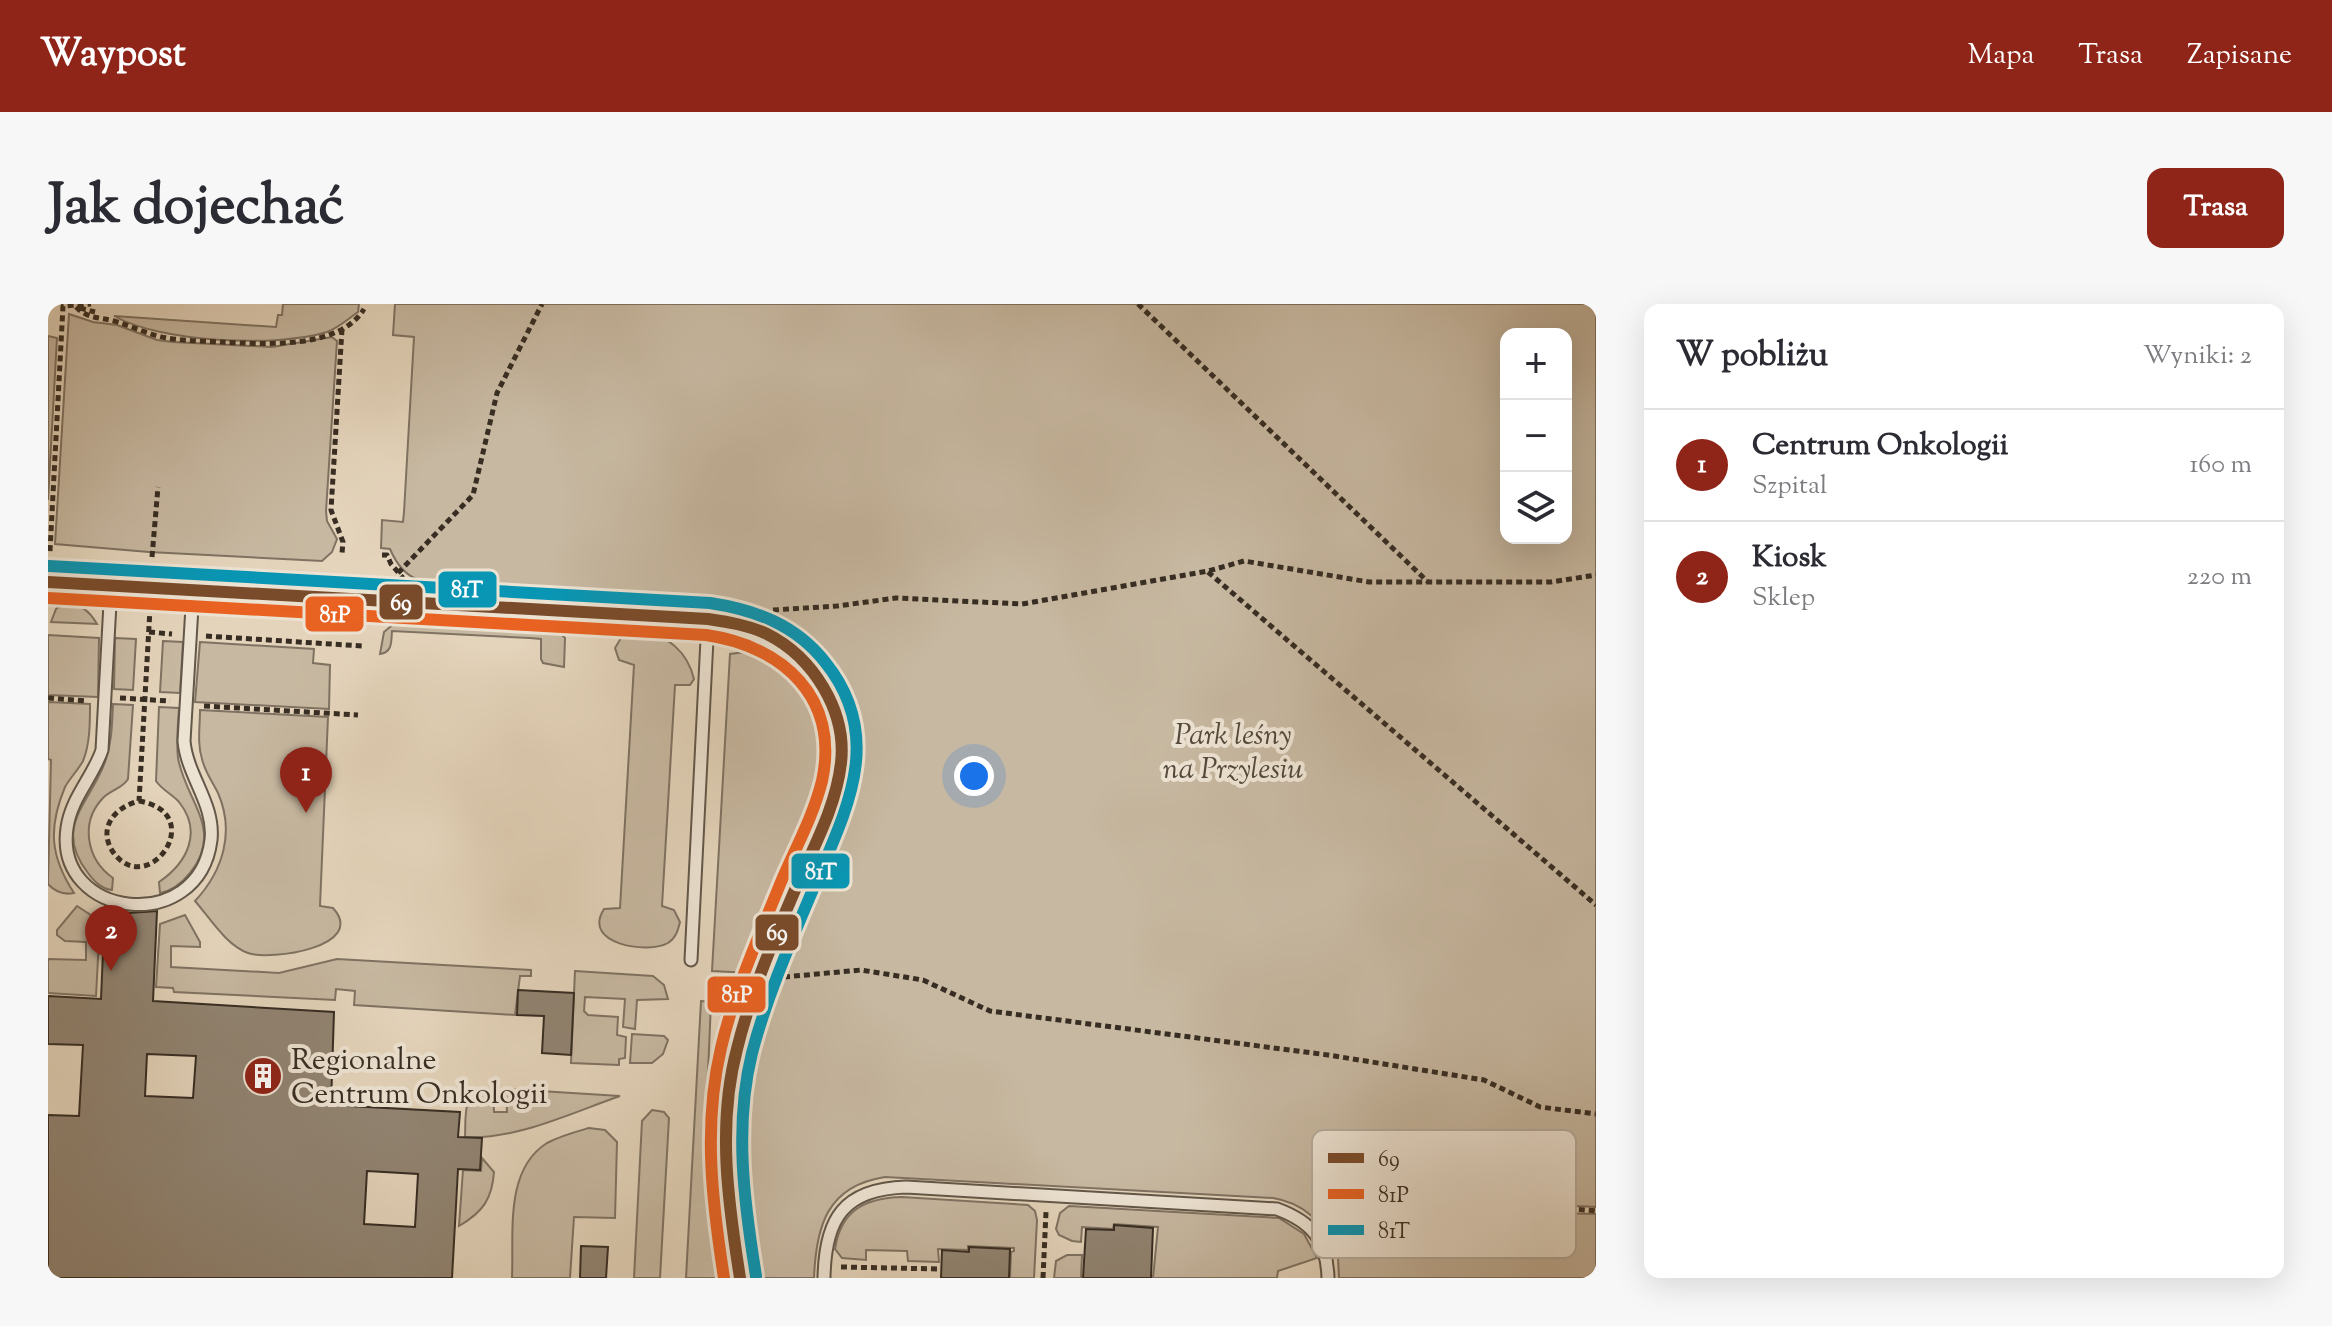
<!DOCTYPE html>
<html lang="pl">
<meta charset="utf-8">
<style>
body{margin:0;font-family:"Sorts Mill Goudy",serif;background:#f7f7f7;color:#2b2b33}
.controls{position:absolute;right:24px;top:24px;display:grid;overflow:hidden;border-radius:16px;box-shadow:0 8px 32px #0002}
.controls button{width:72px;height:72px;display:grid;place-items:center;padding:0;border:0;border-bottom:2px solid #e1e1e2;background:#fff;color:#2b2b33;font:40px sans-serif}
.you{position:absolute;left:926px;top:472px;width:28px;height:28px;margin:-20px;border:6px solid #fff;border-radius:50%;background:#1a73e8;box-shadow:0 0 0 12px #1a73e833}
.badge{display:grid;place-items:center;width:52px;height:52px;border-radius:50%;background:#8f2418;color:#fff;font-size:26px;font-weight:700}
.pin{position:absolute;translate:-50% -66px;filter:drop-shadow(0 2px 4px #0008)}
.pin::after{content:'';position:absolute;top:42px;width:28px;height:24px;background:inherit;clip-path:polygon(0 0,100% 0,50% 100%)}
.list{margin:0;padding:0;list-style:none}
h2{display:flex;justify-content:space-between;align-items:center;height:104px;margin:0;padding:0 32px;font-size:34px}
h2 small{font-size:26px;font-weight:400;color:#7c7c81}
.list li{display:grid;grid-template-columns:52px 1fr auto;gap:24px;align-items:center;box-sizing:border-box;height:112px;padding:0 32px;border-top:2px solid #e1e1e2}
.list b{display:block;font-size:30px;white-space:nowrap}
.list p{margin:0;font-size:26px;white-space:nowrap;color:#7c7c81}
.list em{font-size:26px;font-style:normal;color:#7c7c81}
.icon{flex:none;width:44px;height:44px;fill:none;stroke:currentColor;stroke-width:2;stroke-linecap:round;stroke-linejoin:round}
.map{position:relative;flex:none;width:1548px;height:974px;overflow:hidden;border-radius:16px}
header{display:flex;align-items:center;gap:48px;box-sizing:border-box;height:112px;padding:0 40px;background:#8f2418;color:#fff}
header strong{font-size:38px}
nav{display:flex;gap:44px;margin-inline-start:auto;font-size:28px}
.intro{display:flex;align-items:center;justify-content:space-between;box-sizing:border-box;height:192px;padding:0 48px}
h1{margin:0;font-size:56px}
.button{padding:20px 36px;border-radius:16px;background:#8f2418;color:#fff;font-size:28px;font-weight:700}
main{display:flex;gap:48px;padding:0 48px}
aside{flex:1;background:#fff;border-radius:16px;box-shadow:0 8px 32px #0002}
.map>svg:first-child{display:block}
.green{fill:#c7b8a1;stroke:#7f7262;stroke-width:2;fill-rule:evenodd}
.building{fill:#918472;stroke:#372d23;stroke-width:2;fill-rule:evenodd}
.lines{fill:none;stroke-linecap:round;stroke-linejoin:round}
.service-casing{stroke:#625749;stroke-width:15}
.minor-casing{stroke:#625749;stroke-width:26}
.path{stroke:#372d23;stroke-width:5;stroke-dasharray:6 4;stroke-linecap:butt}
.service{stroke:#ede3d3;stroke-width:11}
.minor{stroke:#ede3d3;stroke-width:22}
.bus-1-casing{stroke:#ede3d3;stroke-width:18}
.bus-2-casing{stroke:#ede3d3;stroke-width:18}
.bus-3-casing{stroke:#ede3d3;stroke-width:18}
.bus-1{stroke:#7a4b2a;stroke-width:12}
.bus-2{stroke:#e96222;stroke-width:12}
.bus-3{stroke:#0896b4;stroke-width:12}
.labels{text-anchor:middle;stroke-width:8;stroke-linejoin:round;paint-order:stroke}
.park-label{font-size:30px;font-style:italic;fill:#54493c;stroke:#ede3d3}
.poi-label{font-size:30px;fill:#372d23;stroke:#ede3d3;text-anchor:start}
.key{fill:#ede3d3;stroke:#b6ac9e;stroke-width:2}
.key-label{font-size:22px;fill:#372d23}
.line-badge{stroke:#ede3d3;stroke-width:3}
.badge-label{font-size:22px;text-anchor:middle;font-weight:bold;fill:#fff}
</style>
<header>
<strong>Waypost</strong>
<nav><a>Mapa</a><a>Trasa</a><a>Zapisane</a></nav>
</header>
<div class="intro"><h1>Jak dojechać</h1><a class="button">Trasa</a></div>
<main>
<div class="map">
<svg width="1548" height="974" viewBox="0 0 1548 974">
<rect width="100%" height="100%" fill="#e4d4bb"/>
<filter id="stains"><feTurbulence type="fractalNoise" baseFrequency=".0025" numOctaves="4"/><feColorMatrix values="0 0 0 0 .2 0 0 0 0 .09 0 0 0 0 .02 0 0 0 .5 -.17"/></filter>
<radialGradient id="worn" r=".72"><stop offset=".6" stop-color="#630" stop-opacity="0"/><stop offset="1" stop-color="#630" stop-opacity=".3"/></radialGradient>
<g class="green">
<path d="M235,0H311L310,8C300,15 290,24 279,28C227,44 112,38 66,12L228,23L230,11H234Z"/>
<path d="M347,0H1548V903C1458,896 1373,923 1288,948C1276,919 1256,899 1225,894L837,873C779,882 768,922 766,974H707C696,899 685,826 703,751C715,703 733,654 752,608C792,513 856,433 765,342C736,313 705,296 663,294V292L371,276C356,271 348,259 342,245L333,244L334,216L355,218L356,208L366,33L345,31ZM1518,30V234H1458V30Z"/>
<polygon points="21,10 45,18 69,21 109,36 125,38 224,43 284,33 289,37 278,207 279,217 289,235 284,248 274,257 101,248 7,240"/>
<polygon points="0,32 9,34 0,196"/>
<path d="M16,299C32,300 41,306 49,320L3,318L8,305Z"/>
<path d="M348,318L510,327L517,334L516,363L495,359L493,355V335L482,334L344,327C343,337 345,348 332,350L336,328Z"/>
<path d="M594,324C620,334 639,346 646,375L642,381H627L614,602L626,606L632,618C630,626 628,634 620,639C601,650 533,641 556,605L572,604L586,361L571,356L567,344L576,329Z"/>
<polygon points="0,331 51,334 50,393 0,391"/>
<polygon points="67,334 88,335 85,386 66,385"/>
<polygon points="115,337 135,338 132,389 112,388"/>
<polygon points="152,338 266,345 265,359 282,361 281,405 147,398"/>
<path d="M705,347C753,363 783,411 777,462C774,486 762,510 754,532C737,578 720,624 702,669L664,667L682,350Z"/>
<path d="M0,398L42,400C42,419 42,440 35,457C30,466 22,474 17,483C0,524 2,552 26,589C16,591 7,588 0,580L3,456L0,455Z"/>
<path d="M65,400L85,401L80,475C75,484 63,486 55,494C32,518 38,555 65,574L64,586C53,585 46,577 40,569C3,521 45,497 58,455C64,437 64,419 65,400Z"/>
<path d="M111,403L131,404C130,421 128,438 130,454C137,496 177,526 142,569C134,579 124,587 112,589L111,578C139,559 155,528 131,498C124,490 114,486 108,477Z"/>
<path d="M152,406L280,413L272,602L285,604C320,643 222,657 200,649C178,641 162,614 147,597C175,567 187,528 170,489C164,477 157,468 154,455C149,439 152,423 152,406Z"/>
<polygon points="29,602 52,617 48,692 0,689 0,655 38,656 38,638 17,637 9,631 9,626"/>
<polygon points="137,611 152,638 152,643 123,642 123,663 231,669 289,655 483,666 483,672 472,672 467,711 306,701 307,687 288,685 287,696 126,688 125,684 108,683 112,620"/>
<polygon points="527,667 605,672 616,681 620,695 589,696 587,725 575,723 577,695 537,693 536,707 540,711 570,713 569,731 578,733 577,754 571,755 571,761 523,759"/>
<polygon points="663,676 699,678 675,755 668,810 674,692"/>
<polygon points="653,697 663,698 656,863 670,974 638,974"/>
<polygon points="584,730 616,732 620,736 615,750 604,759 582,759"/>
<path d="M434,785H445L446,808H459L458,785L572,792C523,809 468,836 417,833C418,814 414,793 434,785Z"/>
<polygon points="604,806 616,808 621,814 612,974 586,974 594,817"/>
<path d="M541,824L557,826L569,838L567,914L526,913L522,974H464C466,930 456,866 499,839C512,832 527,828 541,824Z"/>
<path d="M434,854L446,868C444,895 435,908 411,922L415,866L433,867Z"/>
<path d="M854,893L980,901L987,907L989,916L986,974H962L963,948L966,947V944L920,942V946L890,945L891,958L860,957L859,947L818,946V956L794,954L787,945C793,906 817,894 854,893Z"/>
<polygon points="1021,902 1231,914 1256,930 1269,954 1230,967 1229,974 1105,974 1110,923 1066,920 1065,925 1034,923 1033,938 1024,937 1011,931 1008,925 1012,909"/>
<polygon points="1509,909 1548,910 1548,974 1291,974 1290,954 1387,926 1441,915"/>
<polygon points="1019,951 1034,951 1033,974 1006,974 1008,957"/>
</g>
<g class="building">
<path d="M57,602L82,609L109,607L105,697L286,708L283,801L412,808L410,833L434,834L432,866L410,865L404,974H0V811L31,812L35,741L0,740V692L53,695ZM99,750L148,752L145,794L97,792ZM319,867L370,870L367,923L316,920Z"/>
<polygon points="470,686 526,689 523,751 494,749 496,712 469,711"/>
<polygon points="1066,921 1105,924 1103,974 1035,974 1038,925 1066,926"/>
<polygon points="533,942 560,943 558,974 532,974"/>
<polygon points="921,943 962,945 961,974 893,974 894,946 921,948"/>
</g>
<g class="lines">
<defs>
<g id="service">
<path d="M63,281L54,446C45,473 23,494 19,524C6,615 151,632 163,536C167,500 139,472 136,437L145,286"/>
<polyline points="643,656 660,315"/>
<path d="M776,974C777,914 796,885 858,883L1229,905C1264,918 1279,936 1280,974"/>
</g>
<path id="minor" d="M0,278L660,315C682,318 705,322 724,333C775,361 804,420 790,477C782,514 763,549 748,584C727,637 705,690 689,744C669,817 680,900 692,974"/>
</defs>
<use href="#service" class="service-casing"/>
<use href="#minor" class="minor-casing"/>
<g class="path">
<polyline points="1090,0 1380,278"/>
<path d="M28,3C40,15 51,13 66,17C84,22 101,31 119,34C137,37 156,37 174,38C215,40 291,46 316,5"/>
<polyline points="32,4 47,8"/>
<polyline points="294,25 283,206 295,238 294,249"/>
<polyline points="2,247 15,2 43,0"/>
<polyline points="334,251 339,251 343,260 355,274"/>
<polyline points="104,253 110,183"/>
<polyline points="1160,268 1548,601"/>
<polyline points="350,269 425,191 449,89 494,0"/>
<polyline points="725,306 789,302 848,294 974,300 1160,267 1196,257 1321,278 1503,278 1548,271"/>
<polyline points="101,328 124,330"/>
<polyline points="158,332 314,342"/>
<polyline points="0,394 39,397"/>
<polyline points="72,394 122,397"/>
<polyline points="156,402 310,411"/>
<path d="M91,497C162,509 100,597 65,548C49,524 67,503 91,497L102,305"/>
<polyline points="736,673 813,666 875,676 942,707 1280,751 1436,776 1492,803 1548,810"/>
<path d="M1296,949C1377,926 1463,897 1548,907"/>
<polyline points="793,963 893,965"/>
<polyline points="995,974 998,908"/>
</g>
<use href="#service" class="service"/>
<use href="#minor" class="minor"/>
<defs>
<path id="bus-1" d="M0,278L660,315C680,318 700,321 719,330C765,353 799,407 793,459C788,502 767,540 750,579C727,632 703,688 689,745C669,820 680,898 692,974"/>
<path id="bus-2" d="M0,294L658,331C735,342 792,394 774,477C765,513 747,545 733,578C711,632 686,688 673,744C655,821 664,897 676,974"/>
<path id="bus-3" d="M1,262L662,299C708,306 748,321 777,358C840,436 795,512 763,590C741,642 718,695 704,749C686,822 696,898 708,972"/>
</defs>
<use href="#bus-1" class="bus-1-casing"/>
<use href="#bus-2" class="bus-2-casing"/>
<use href="#bus-3" class="bus-3-casing"/>
<use href="#bus-1" class="bus-1"/>
<use href="#bus-2" class="bus-2"/>
<use href="#bus-3" class="bus-3"/>
</g>
<defs>
<symbol id="building-disc" viewBox="-11 -11 22 22"><circle r="9.5" fill="#8f2418" stroke="#ede3d3"/><path d="M-4-6H4V6H1V3H-1V6H-4ZM-2.5-4.3h1.7v1.8h-1.7ZM.8-4.3h1.7v1.8H.8ZM-2.5-1h1.7V.8h-1.7ZM.8-1h1.7V.8H.8Z" fill="#fff"/></symbol>
</defs>
<g fill-rule="evenodd">
<use href="#building-disc" x="193" y="750" width="44" height="44"/>
</g>
<g class="labels">
<g class="park-label">
<text x="1185" y="440">Park leśny<tspan x="1185" dy="34">na Przylesiu</tspan></text>
</g>
<g class="poi-label">
<text x="243" y="765">Regionalne<tspan x="243" dy="34">Centrum Onkologii</tspan></text>
</g>
</g>
<rect x="1264" y="826" width="264" height="128" rx="12" class="key"/>
<rect x="1280" y="849" width="36" height="10" fill="#7a4b2a"/>
<rect x="1280" y="885" width="36" height="10" fill="#e96222"/>
<rect x="1280" y="921" width="36" height="10" fill="#0896b4"/>
<g class="key-label">
<text x="1330" y="862">69</text>
<text x="1330" y="898">81P</text>
<text x="1330" y="934">81T</text>
</g>
<g class="line-badge">
<rect x="389" y="266" width="61" height="39" rx="8" fill="#0896b4"/>
<rect x="330" y="279" width="46" height="38" rx="8" fill="#7a4b2a"/>
<rect x="256" y="291" width="61" height="38" rx="8" fill="#e96222"/>
<rect x="742" y="548" width="61" height="38" rx="8" fill="#0896b4"/>
<rect x="706" y="609" width="46" height="39" rx="8" fill="#7a4b2a"/>
<rect x="658" y="671" width="61" height="39" rx="8" fill="#e96222"/>
</g>
<g class="badge-label">
<text x="419" y="293">81T</text>
<text x="353" y="306">69</text>
<text x="287" y="318">81P</text>
<text x="773" y="575">81T</text>
<text x="729" y="636">69</text>
<text x="689" y="698">81P</text>
</g>
<rect width="100%" height="100%" filter="url(#stains)"/>
<rect width="100%" height="100%" fill="url(#worn)"/>
</svg>
<div class="controls">
<button>+</button>
<button>−</button>
<button><svg class="icon" aria-label="layers" viewBox="0 0 24 24"><path d="M12 4l9 5-9 5-9-5zM3 14l9 5 9-5"/></svg></button>
</div>
<div class="you"></div>
<div class="pin badge" style="left:258px;top:509px">1</div>
<div class="pin badge" style="left:63px;top:667px">2</div>
</div>
<aside>
<h2>W pobliżu<small>Wyniki: 2</small></h2>
<ul class="list">
<li><span class="badge">1</span><div><b>Centrum Onkologii</b><p>Szpital</p></div><em>160 m</em></li>
<li><span class="badge">2</span><div><b>Kiosk</b><p>Sklep</p></div><em>220 m</em></li>
</ul>
</aside>
</main>
